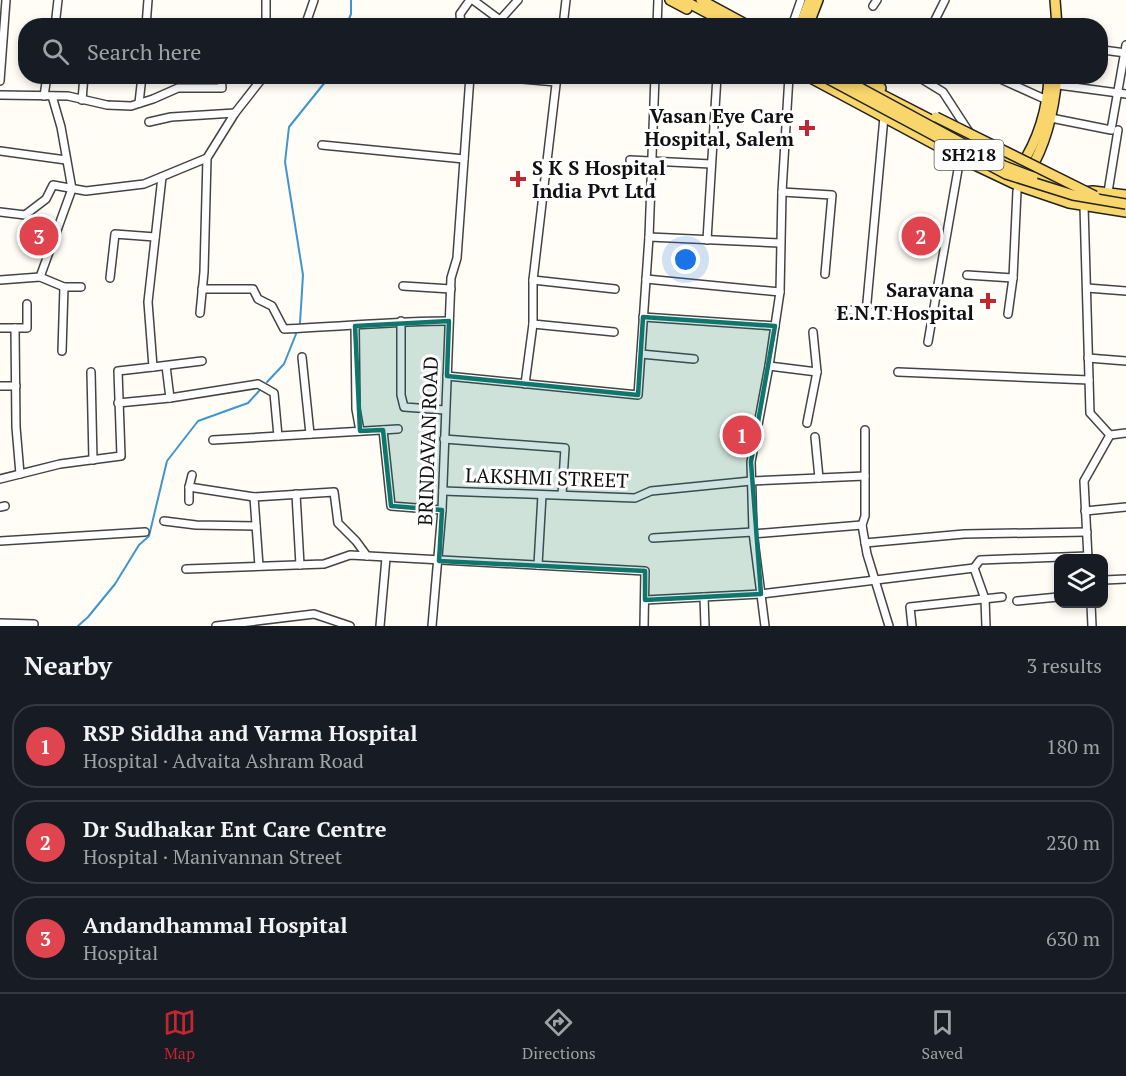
<!DOCTYPE html>
<meta charset="utf-8">
<style>
body{margin:0;font-family:"PT Serif",serif;background:#242831;color:#f1f3f6}
.controls{position:absolute;right:18px;bottom:18px;display:grid;overflow:hidden;border-radius:12px;box-shadow:0 3px 9px #0003}
.controls button{width:54px;height:54px;display:grid;place-items:center;padding:0;border:0;border-bottom:2px solid #363941;background:#171b24;color:#f1f3f6;font:30px sans-serif}
.you{position:absolute;left:686px;top:260px;width:21px;height:21px;margin:-15px;border:4px solid #fff;border-radius:50%;background:#1a73e8;box-shadow:0 0 0 9px #1a73e833}
.badge{display:grid;place-items:center;width:39px;height:39px;border-radius:50%;background:#c4262e;color:#fff;font-size:20px;font-weight:700}
.pin{position:absolute;translate:-50% -50%;border:3px solid #fff;box-shadow:0 2px 6px #0006}
.list{margin:0;padding:0;list-style:none}
h2{display:flex;justify-content:space-between;align-items:center;height:78px;margin:0;padding:0 24px;font-size:26px}
h2 small{font-size:20px;font-weight:400;color:#9ea1a6}
.list li{display:grid;grid-template-columns:39px 1fr auto;gap:18px;align-items:center;box-sizing:border-box;height:84px;margin:0 12px 12px;padding:0 12px;border:2px solid #363941;border-radius:24px}
.list b{display:block;font-size:22px;white-space:nowrap}
.list p{margin:0;font-size:20px;white-space:nowrap;color:#9ea1a6}
.list em{font-size:20px;font-style:normal;color:#9ea1a6}
.icon{flex:none;width:33px;height:33px;fill:none;stroke:currentColor;stroke-width:2;stroke-linecap:round;stroke-linejoin:round}
.map{position:relative;flex:none;width:1126px;height:626px;overflow:hidden}
.search{position:absolute;background:#171b24;box-shadow:0 3px 9px #0003;left:18px;right:18px;top:18px;height:66px;display:flex;align-items:center;gap:15px;box-sizing:border-box;padding:0 21px;border-radius:24px;color:#9ea1a6;font-size:22px}
.sheet{height:366px;background:#171b24}
nav{display:flex;justify-content:space-around;align-items:center;box-sizing:border-box;height:84px;border-top:2px solid #363941;background:#171b24;font-size:16px;color:#9ea1a6}
nav a{display:grid;justify-items:center;gap:3px}
nav .on{color:#c4262e}
.map>svg:first-child{display:block}
.lines{fill:none;stroke-linecap:round;stroke-linejoin:round}
.stream{stroke:#3f96cf;stroke-width:2}
.minor-casing{stroke:#444;stroke-width:10}
.major-casing{stroke:#222;stroke-width:12}
.minor{stroke:#fff;stroke-width:7}
.major{stroke:#f9d66b;stroke-width:9}
.major-bridge-casing{stroke:#222;stroke-width:12;stroke-linecap:butt}
.major-bridge{stroke:#f9d66b;stroke-width:9}
.marked{fill:#0f766e;fill-opacity:0.2;stroke:#0f766e;stroke-width:4.5;stroke-linejoin:round}
.poi-dot{fill:#c4262e;stroke:#fff;stroke-width:2}
.labels{text-anchor:middle;stroke-width:6;stroke-linejoin:round;paint-order:stroke}
.shield{fill:#fff;stroke:#585858;stroke-width:1.5}
.shield-label{font-size:18px;font-weight:bold;fill:#111}
.poi-label{font-size:20px;font-weight:bold;fill:#111;stroke:#fff;text-anchor:end}
.street-label{font-size:20px;fill:#111;stroke:#fff}
</style>
<div class="map">
<svg width="1126" height="626" viewBox="0 0 1126 626">
<rect width="100%" height="100%" fill="#fffdf5"/>
<g class="lines">
<g class="stream">
<polyline points="346,26 351,14 351,0"/>
<polyline points="300,323 303,275 285,162 289,127 330,76"/>
<polyline points="267,382 284,364 296,334"/>
<polyline points="78,626 88,617 115,584 139,545 149,536 167,461 198,421 248,403 259,391"/>
</g>
<defs>
<g id="minor">
<polyline points="266,0 266,26"/>
<polyline points="473,0 500,20 518,0"/>
<polyline points="873,6 877,0"/>
<polyline points="55,26 58,0"/>
<polyline points="146,26 148,0"/>
<polyline points="305,26 314,0"/>
<polyline points="461,26 460,14 470,0"/>
<polyline points="563,26 566,0"/>
<polyline points="657,26 658,0"/>
<polyline points="792,26 801,0"/>
<polyline points="932,26 945,0"/>
<polyline points="1103,50 1126,53"/>
<polyline points="489,76 556,82"/>
<polyline points="917,76 943,92 969,132"/>
<polyline points="994,76 1049,101"/>
<polyline points="0,81 6,0"/>
<polyline points="1051,84 1126,94"/>
<polyline points="0,95 68,96 107,105 131,106 153,99 178,88 222,88 221,76"/>
<polyline points="44,96 47,76"/>
<polyline points="82,100 84,76"/>
<polyline points="139,103 142,76"/>
<polyline points="1051,118 1111,130 1126,45"/>
<polyline points="149,122 171,117 235,113"/>
<polyline points="322,145 464,159"/>
<polyline points="0,151 66,160"/>
<polyline points="630,160 711,164"/>
<polyline points="782,192 832,195 825,274"/>
<polyline points="1108,192 1118,130"/>
<polyline points="1084,206 1090,413 1110,435 1084,481 1088,558"/>
<polyline points="0,212 25,215 46,199 53,185 86,191 144,184 207,158 235,113 264,76"/>
<polyline points="649,237 780,243"/>
<polyline points="707,240 717,76"/>
<polyline points="967,275 1013,278"/>
<polyline points="40,277 64,287 81,287"/>
<polyline points="110,278 115,234 155,237"/>
<polyline points="646,279 780,292"/>
<polyline points="0,280 40,277 72,189 61,127 52,96"/>
<polyline points="533,280 615,289"/>
<polyline points="403,286 451,289"/>
<polyline points="1087,288 1126,291"/>
<path d="M202,289H253L258,299L272,306L284,329C339,327 394,321 449,321"/>
<polyline points="840,309 893,315"/>
<polyline points="200,313 204,272 207,158"/>
<polyline points="866,313 884,117"/>
<polyline points="1008,314 1013,278 1017,191 1019,186"/>
<polyline points="643,317 775,326"/>
<polyline points="401,321 401,395 404,407 445,410"/>
<polyline points="533,324 614,332"/>
<polyline points="355,326 356,409 360,431"/>
<polyline points="0,328 27,328 27,304"/>
<polyline points="15,328 16,427 20,474"/>
<polyline points="928,342 960,158"/>
<polyline points="62,351 64,287"/>
<polyline points="641,354 694,359"/>
<polyline points="302,357 310,434"/>
<polyline points="1088,358 1126,361"/>
<polyline points="166,366 170,398"/>
<polyline points="769,366 817,372"/>
<polyline points="153,367 202,361"/>
<polyline points="91,372 93,460"/>
<polyline points="898,372 1089,380"/>
<polyline points="447,376 638,395 649,237 655,76"/>
<polyline points="525,384 533,324 533,280 557,76"/>
<polyline points="0,386 16,386"/>
<polyline points="118,403 170,398 258,384 274,393 278,436"/>
<polyline points="807,423 817,372 813,332"/>
<polyline points="383,430 391,506 442,510"/>
<polyline points="865,430 865,516 862,525 867,554 889,626"/>
<polyline points="1110,435 1126,433"/>
<polyline points="815,437 819,478"/>
<polyline points="444,439 565,448 562,495"/>
<polyline points="213,440 398,429"/>
<polyline points="0,479 60,464 121,456 118,371 153,367 148,302 162,177"/>
<polyline points="189,487 254,497"/>
<polyline points="443,491 635,498 651,491 751,481 865,476"/>
<polyline points="296,494 300,565"/>
<polyline points="189,501 189,487 192,475"/>
<polyline points="0,507 5,506"/>
<polyline points="1085,511 1126,507"/>
<polyline points="164,521 196,525 256,526"/>
<polyline points="753,534 862,525"/>
<polyline points="653,538 753,532"/>
<polyline points="0,541 145,532"/>
<polyline points="865,543 964,534 1087,532"/>
<polyline points="538,565 542,495"/>
<polyline points="259,566 254,497 334,492 338,523 356,541 367,556"/>
<polyline points="186,569 324,564 350,555 645,571 644,626"/>
<polyline points="1104,580 1126,579"/>
<polyline points="704,597 705,626"/>
<polyline points="645,600 761,594 974,568"/>
<polyline points="1017,601 1058,597"/>
<polyline points="1091,604 1092,626"/>
<polyline points="0,623 34,624"/>
<polyline points="216,626 314,614 350,626"/>
<polyline points="380,626 386,558"/>
<polyline points="432,626 442,510 451,278 457,258 470,76"/>
<polyline points="765,626 753,532 751,462 769,366 780,292 782,192 789,76"/>
<polyline points="912,626 910,607 1002,597"/>
<polyline points="986,626 985,599 974,568 980,560 1088,556"/>
</g>
<g id="major">
<polyline points="670,0 687,9"/>
<polyline points="683,0 732,26"/>
<polyline points="701,0 749,26"/>
<polyline points="1055,0 1057,26"/>
<polyline points="800,26 810,0"/>
<polyline points="808,26 818,0"/>
<polyline points="807,76 960,158 1019,186 1069,203 1126,212"/>
<polyline points="860,76 881,88"/>
<polyline points="871,89 1021,166 1065,185"/>
<path d="M1020,167C1038,141 1048,108 1049,76"/>
<path d="M1029,172C1047,143 1054,110 1057,76"/>
<polyline points="1084,192 1093,191 1126,195"/>
</g>
</defs>
<use href="#minor" class="minor-casing"/>
<use href="#major" class="major-casing"/>
<use href="#minor" class="minor"/>
<use href="#major" class="major"/>
<defs>
<g id="major-bridge">
<polyline points="823,76 1006,174 1073,195 1126,204"/>
<polyline points="838,76 1004,166 1033,177"/>
<polyline points="936,117 1095,196"/>
</g>
</defs>
<use href="#major-bridge" class="major-bridge-casing"/>
<use href="#major-bridge" class="major-bridge"/>
</g>
<path class="marked" d="M643,317L775,326L751,462L761,594L645,600V571L439,561L442,510L391,506L383,430L360,431L355,326L449,321L447,376L638,395Z"/>
<g class="poi-dot">
<path d="M804 119h6v6h6v6h-6v6h-6v-6h-6v-6h6z"/>
<path d="M515 170h6v6h6v6h-6v6h-6v-6h-6v-6h6z"/>
<path d="M985 292h6v6h6v6h-6v6h-6v-6h-6v-6h6z"/>
</g>
<g class="labels">
<rect class="shield" x="934.5" y="140" width="69" height="30" rx="4.5"/>
<g class="shield-label">
<text x="969" y="161">SH218</text>
</g>
<g class="poi-label">
<text x="794" y="123">Vasan Eye Care<tspan x="794" dy="23">Hospital, Salem</tspan></text>
<text x="532" y="175" text-anchor="start">S K S Hospital<tspan x="532" dy="23">India Pvt Ltd</tspan></text>
<text x="974" y="297">Saravana<tspan x="974" dy="23">E.N.T Hospital</tspan></text>
</g>
<g class="street-label">
<text transform="translate(428 441) rotate(-88)" y="7">BRINDAVAN ROAD</text>
<text transform="translate(547 478) rotate(2)" y="7">LAKSHMI STREET</text>
</g>
</g>
</svg>
<div class="controls">
<button><svg class="icon" aria-label="layers" viewBox="0 0 24 24"><path d="M12 4l9 5-9 5-9-5zM3 14l9 5 9-5"/></svg></button>
</div>
<div class="you"></div>
<div class="pin badge" style="left:742px;top:435px;background:#e0444e">1</div>
<div class="pin badge" style="left:921px;top:236px;background:#e0444e">2</div>
<div class="pin badge" style="left:39px;top:236px;background:#e0444e">3</div>
<div class="search"><svg class="icon" aria-label="search" viewBox="0 0 24 24"><circle cx="10" cy="10" r="6"/><path d="M15 15l6 6"/></svg>Search here</div>
</div>
<section class="sheet">
<h2>Nearby<small>3 results</small></h2>
<ul class="list">
<li><span class="badge" style="background:#e0444e">1</span><div><b>RSP Siddha and Varma Hospital</b><p>Hospital · Advaita Ashram Road</p></div><em>180 m</em></li>
<li><span class="badge" style="background:#e0444e">2</span><div><b>Dr Sudhakar Ent Care Centre</b><p>Hospital · Manivannan Street</p></div><em>230 m</em></li>
<li><span class="badge" style="background:#e0444e">3</span><div><b>Andandhammal Hospital</b><p>Hospital</p></div><em>630 m</em></li>
</ul>
</section>
<nav>
<a class="on"><svg class="icon" aria-label="map" viewBox="0 0 24 24"><path d="M3 6l6-2 6 2 6-2v14l-6 2-6-2-6 2zM9 4v14M15 6v14"/></svg>Map</a>
<a><svg class="icon" aria-label="directions" viewBox="0 0 24 24"><path d="M12 3l9 9-9 9-9-9zM9 14v-3h6M13 9l2 2-2 2"/></svg>Directions</a>
<a><svg class="icon" aria-label="saved" viewBox="0 0 24 24"><path d="M7 4h10v16l-5-4-5 4z"/></svg>Saved</a>
</nav>
